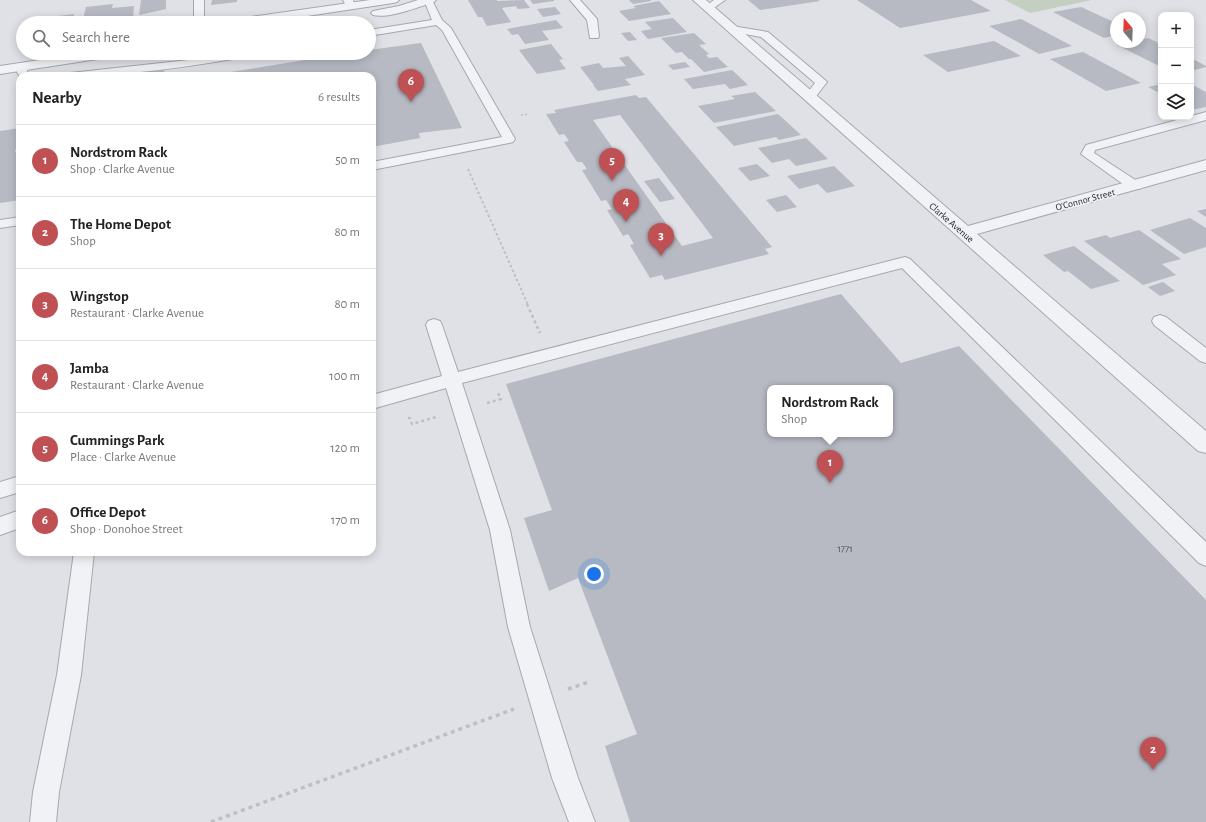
<!DOCTYPE html>
<meta charset="utf-8">
<style>
body{margin:0;font-family:"Alegreya Sans",sans-serif;background:#f6f6f6;color:#222}
.controls{position:absolute;right:12px;top:12px;display:grid;overflow:hidden;border-radius:8px;box-shadow:0 2px 10px #0003}
.controls button{width:36px;height:36px;display:grid;place-items:center;padding:0;border:0;border-bottom:1px solid #e0e0e0;background:#fff;color:#222;font:20px sans-serif}
.compass{position:absolute;left:1110px;top:12px;width:36px;height:36px;border-radius:50%;background:#fff;box-shadow:0 2px 10px #0003;rotate:341deg}
.you{position:absolute;left:594px;top:574px;width:14px;height:14px;margin:-10px;border:3px solid #fff;border-radius:50%;background:#1a73e8;box-shadow:0 0 0 6px #1a73e833}
.badge{display:grid;place-items:center;width:26px;height:26px;border-radius:50%;background:#bf5155;color:#fff;font-size:13px;font-weight:700}
.pin{position:absolute;translate:-50% -33px;filter:drop-shadow(0 1px 2px #0008)}
.pin::after{content:'';position:absolute;top:21px;width:14px;height:12px;background:inherit;clip-path:polygon(0 0,100% 0,50% 100%)}
.popup{position:absolute;left:767px;top:385px;width:126px;height:52px;box-sizing:border-box;display:grid;place-content:center;border-radius:8px;background:#fff;filter:drop-shadow(0 1px 3px #0005);font-size:13px;white-space:nowrap;color:#767676}
.popup b{font-size:15px;color:#222}
.popup::after{content:'';position:absolute;left:50%;top:100%;margin-left:-8px;border:8px solid transparent;border-top-color:#fff}
.list{margin:0;padding:0;list-style:none}
h2{display:flex;justify-content:space-between;align-items:center;height:52px;margin:0;padding:0 16px;font-size:17px}
h2 small{font-size:13px;font-weight:400;color:#767676}
.list li{display:grid;grid-template-columns:26px 1fr auto;gap:12px;align-items:center;box-sizing:border-box;height:72px;padding:0 16px;border-top:1px solid #e0e0e0}
.list b{display:block;font-size:15px;white-space:nowrap}
.list p{margin:0;font-size:13px;white-space:nowrap;color:#767676}
.list em{font-size:13px;font-style:normal;color:#767676}
.icon{flex:none;width:22px;height:22px;fill:none;stroke:currentColor;stroke-width:2;stroke-linecap:round;stroke-linejoin:round}
.map{position:relative;flex:none;width:1206px;height:822px;overflow:hidden}
.search{position:absolute;background:#fff;box-shadow:0 2px 10px #0003;left:16px;top:16px;width:360px;height:44px;display:flex;align-items:center;gap:10px;box-sizing:border-box;padding:0 14px;border-radius:22px;color:#767676;font-size:15px}
.panel{position:absolute;background:#fff;box-shadow:0 2px 10px #0003;left:16px;top:72px;width:360px;height:484px;border-radius:12px}
.map>svg:first-child{display:block}
.green{fill:#c3cfc1}
.building{fill:#b7bac3;fill-rule:evenodd}
.lines{fill:none;stroke-linecap:round;stroke-linejoin:round}
.service-casing{stroke:#a5a8b0;stroke-width:2}
.minor-casing{stroke:#a5a8b0;stroke-width:2}
.path-far3{stroke:#bdbfc5;stroke-width:1.5;stroke-dasharray:2 2;stroke-linecap:butt}
.path-far2{stroke:#bdbfc5;stroke-width:2;stroke-dasharray:2.5 2.5;stroke-linecap:butt}
.path-far1{stroke:#bdbfc5;stroke-width:2.5;stroke-dasharray:3 3;stroke-linecap:butt}
.path{stroke:#bdbfc5;stroke-width:3.5;stroke-dasharray:4 4;stroke-linecap:butt}
.service{fill:#f1f2f5;fill-rule:evenodd}
.minor{fill:#f1f2f5;fill-rule:evenodd}
.labels{text-anchor:middle;stroke-width:3.5;stroke-linejoin:round;paint-order:stroke}
.far-street-label{font-size:10px;fill:#2a2e3c;stroke:#eef0f4}
.number-label{font-size:10px;fill:#4d515e}
</style>
<div class="map">
<svg width="1206" height="822" viewBox="0 0 1206 822">
<rect width="100%" height="100%" fill="#dfe1e6"/>
<polygon class="green" points="1005,0 1092,0 1030,13"/>
<g class="building">
<polygon points="141,0 166,0 166,9 139,15"/>
<polygon points="212,0 237,0 237,2 211,5"/>
<polygon points="468,0 497,0 497,1 524,0 530,8 518,9 516,6 502,8 511,22 487,26 482,17 478,17"/>
<polygon points="530,0 554,0 554,1 533,4"/>
<polygon points="629,0 651,0 651,1 633,4"/>
<polygon points="748,0 818,0 820,1 760,10"/>
<polygon points="857,0 971,0 991,11 900,28"/>
<polygon points="659,1 671,14 629,21 619,11 636,8 633,6"/>
<polygon points="113,4 112,8 134,6 133,19 115,22 115,18 82,23 86,7"/>
<polygon points="555,7 561,14 543,17 537,9"/>
<polygon points="1081,7 1116,23 1116,35 1104,38 1053,12"/>
<polygon points="74,14 72,23 33,23 34,19"/>
<polygon points="673,18 687,32 648,39 641,31 652,29 645,22"/>
<polygon points="1021,19 1072,46 1039,54 989,26"/>
<polygon points="556,20 563,28 542,31 549,40 525,44 518,34 512,35 507,29"/>
<polygon points="630,32 637,40 628,41 621,33"/>
<polygon points="694,33 706,44 699,45 709,54 706,55 709,58 717,57 728,67 704,72 691,59 689,59 682,52 676,53 661,38"/>
<polygon points="1148,38 1161,44 1161,67 1117,45 1130,42 1140,42 1140,40"/>
<polygon points="994,41 1021,56 948,72 923,55"/>
<polygon points="421,43 462,128 419,133 420,138 372,147 372,76 206,76 317,58 315,53 336,53 336,55 369,53 369,50"/>
<polygon points="551,44 563,59 559,60 566,69 537,74 519,50"/>
<polygon points="1083,52 1141,83 1106,91 1050,59"/>
<polygon points="628,56 645,75 625,79 631,85 598,91 593,85 594,85 580,67 599,63 603,68 626,66 619,58"/>
<polygon points="1191,58 1206,66 1206,67 1191,71"/>
<polygon points="685,62 690,67 673,70 668,65"/>
<polygon points="164,69 165,76 142,76 145,71"/>
<polygon points="732,70 748,85 730,89 725,84 693,89 684,79"/>
<polygon points="1161,84 1161,94 1148,87"/>
<polygon points="1191,84 1206,92 1206,107 1191,110"/>
<polygon points="755,92 776,111 714,123 698,106 735,99 731,96"/>
<path d="M636,95L639,98L646,97L772,247L765,249L769,254L665,280L662,275L650,278L630,245L634,244L628,234L623,236L607,210L612,209L606,200L601,201L582,170L587,169L582,162H577L564,142L569,141L564,134L559,135L546,114L556,113L554,110ZM620,115L713,238L682,246L593,120Z"/>
<polygon points="778,114 801,135 779,140 776,137 734,146 716,127"/>
<polygon points="20,128 20,135 15,152 20,152 20,200 0,203 0,131"/>
<polygon points="806,138 828,159 796,166 789,159 772,163 758,148"/>
<polygon points="757,164 770,176 750,181 738,168"/>
<polygon points="834,166 855,186 827,193 818,184 799,189 787,176"/>
<polygon points="659,178 675,199 660,202 644,181"/>
<polygon points="786,195 797,207 777,212 766,200"/>
<polygon points="1206,209 1206,217 1197,211"/>
<polygon points="1190,218 1206,228 1206,247 1184,254 1150,230"/>
<polygon points="1139,230 1181,259 1162,264 1176,275 1143,285 1084,241 1106,235 1110,238"/>
<polygon points="1074,246 1120,281 1091,289 1068,271 1064,272 1043,255"/>
<polygon points="1163,282 1175,291 1160,296 1148,287"/>
<path d="M841,294L901,363L959,346L1206,600V822H630L605,746L637,734L578,578L549,591L524,518L552,510L506,384ZM770,388H890V434H770Z"/>
</g>
<g class="lines">
<defs>
<g id="service">
<rect x="194" y="0" width="10" height="23"/>
<polygon points="343,0 353,0 355,6 353,8 347,8"/>
<polygon points="424,0 432,0 442,20 451,28 515,139 513,142 509,143 372,170 372,162 502,137 442,30 436,25 369,36 369,30 432,20"/>
<polygon points="570,0 580,0 597,19 599,36 598,38 590,38 587,20"/>
<polygon points="714,0 725,0 711,10 705,10 703,8"/>
<polygon points="732,26 768,32 825,80 827,82 814,99 806,99 804,97 815,83 761,37 729,31 727,29"/>
<path d="M232,53H255L250,56C189,67 127,76 65,76L70,73L198,59Z"/>
<polygon points="23,63 28,66 27,72 30,76 20,77 17,72 19,64"/>
<polygon points="1206,112 1206,120 1095,150 1094,153 1140,183 1142,186 1140,189 1130,189 1081,154 1086,145"/>
<polygon points="20,217 20,225 0,228 0,220"/>
<polygon points="905,257 910,259 1206,542 1206,566 1199,563 902,268 462,383 510,530 530,627 578,778 595,822 569,822 552,778 508,627 490,530 446,388 372,409 372,395 442,376 426,325 428,321 434,319 440,321 442,325 458,372"/>
<polygon points="1160,315 1166,317 1206,348 1206,363 1200,361 1154,325 1152,321 1154,317"/>
<polygon points="20,476 20,492 0,498 0,482"/>
<polygon points="20,510 20,528 0,535 0,517"/>
<polygon points="74,552 94,552 81,675 59,792 56,822 30,822 33,792 57,675"/>
</g>
<g id="minor">
<polygon points="370,0 399,0 397,2 393,3 261,23 231,23 233,20 237,19"/>
<path d="M418,0H436L434,2C419,7 388,19 373,15L371,13L373,11L399,6Z"/>
<polygon points="693,0 706,0 968,226 1206,160 1206,170 977,234 1206,431 1206,453 1198,451"/>
<polygon points="86,53 117,53 115,56 111,57 0,74 0,66"/>
</g>
</defs>
<use href="#service" class="service-casing"/>
<use href="#minor" class="minor-casing"/>
<polyline class="path-far3" points="521,115 528,114"/>
<polyline class="path-far2" points="468,169 528,305"/>
<g class="path-far1">
<polyline points="527,304 540,333"/>
<polyline points="487,403 501,399 497,391"/>
<polyline points="408,418 410,418 412,424 436,417"/>
</g>
<g class="path">
<polyline points="568,689 589,682"/>
<polyline points="211,822 514,709"/>
</g>
<use href="#service" class="service"/>
<use href="#minor" class="minor"/>
</g>
<g class="labels">
<g class="far-street-label">
<text transform="translate(1085 199) rotate(-15)" y="4">O'Connor Street</text>
<text transform="translate(952 222) rotate(41)" y="4">Clarke Avenue</text>
</g>
<g class="number-label">
<text x="845" y="552">1771</text>
</g>
</g>
</svg>
<div class="controls">
<button>+</button>
<button>−</button>
<button><svg class="icon" aria-label="layers" viewBox="0 0 24 24"><path d="M12 4l9 5-9 5-9-5zM3 14l9 5 9-5"/></svg></button>
</div>
<svg class="compass" viewBox="-18 -18 36 36"><path d="M0-13l5 13h-10z" fill="#e53935"/><path d="M0 13l5-13h-10z" fill="#767676"/></svg>
<div class="you"></div>
<div class="pin badge" style="left:830px;top:483px">1</div>
<div class="popup"><b>Nordstrom Rack</b>Shop</div>
<div class="pin badge" style="left:1153px;top:770px">2</div>
<div class="pin badge" style="left:661px;top:256px">3</div>
<div class="pin badge" style="left:626px;top:222px">4</div>
<div class="pin badge" style="left:612px;top:181px">5</div>
<div class="pin badge" style="left:411px;top:102px">6</div>
<div class="search"><svg class="icon" aria-label="search" viewBox="0 0 24 24"><circle cx="10" cy="10" r="6"/><path d="M15 15l6 6"/></svg>Search here</div>
<section class="panel">
<h2>Nearby<small>6 results</small></h2>
<ul class="list">
<li><span class="badge">1</span><div><b>Nordstrom Rack</b><p>Shop · Clarke Avenue</p></div><em>50 m</em></li>
<li><span class="badge">2</span><div><b>The Home Depot</b><p>Shop</p></div><em>80 m</em></li>
<li><span class="badge">3</span><div><b>Wingstop</b><p>Restaurant · Clarke Avenue</p></div><em>80 m</em></li>
<li><span class="badge">4</span><div><b>Jamba</b><p>Restaurant · Clarke Avenue</p></div><em>100 m</em></li>
<li><span class="badge">5</span><div><b>Cummings Park</b><p>Place · Clarke Avenue</p></div><em>120 m</em></li>
<li><span class="badge">6</span><div><b>Office Depot</b><p>Shop · Donohoe Street</p></div><em>170 m</em></li>
</ul>
</section>
</div>
